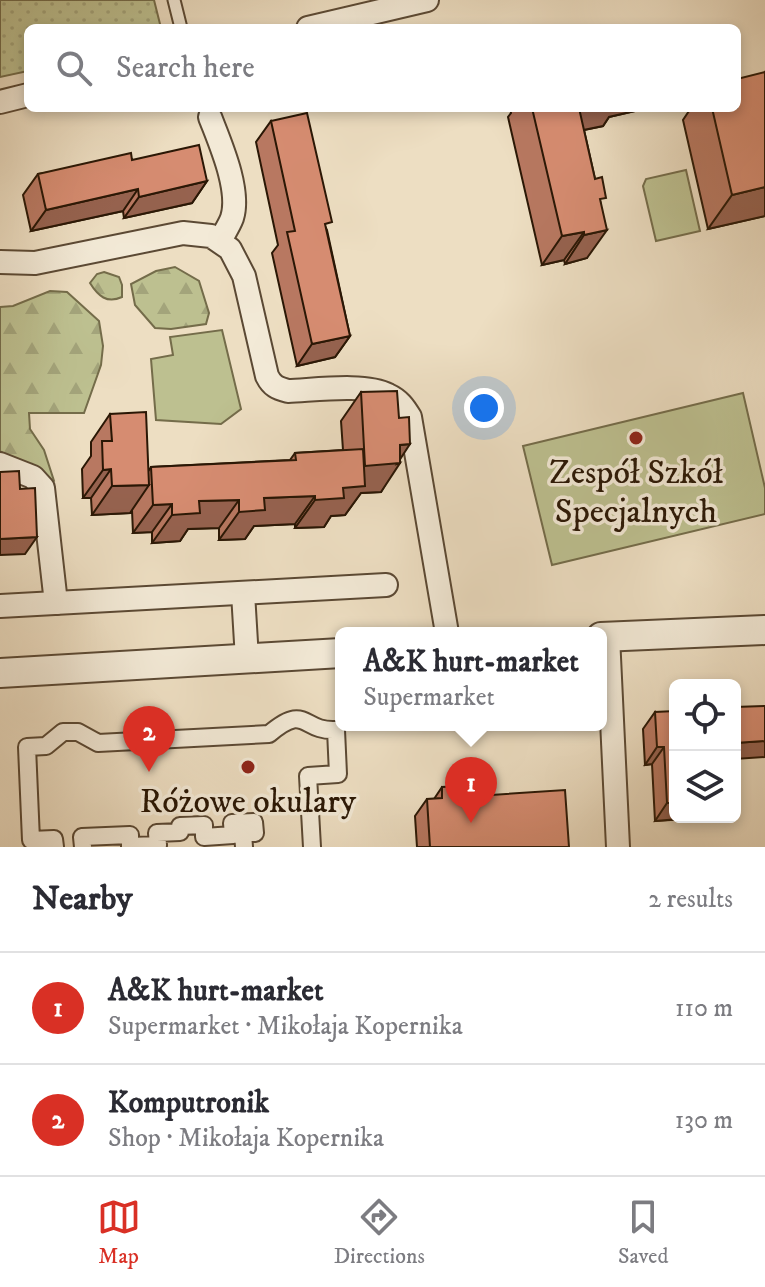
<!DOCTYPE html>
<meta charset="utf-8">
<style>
body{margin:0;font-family:"IM FELL DW Pica",serif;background:#f7f7f7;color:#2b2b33}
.controls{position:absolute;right:24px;bottom:24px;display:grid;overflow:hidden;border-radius:12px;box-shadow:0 4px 12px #0003}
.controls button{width:72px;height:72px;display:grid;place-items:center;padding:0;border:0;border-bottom:2px solid #e1e1e2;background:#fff;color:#2b2b33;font:40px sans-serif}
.you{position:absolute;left:484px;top:408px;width:28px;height:28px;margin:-20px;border:6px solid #fff;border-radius:50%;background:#1a73e8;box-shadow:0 0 0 12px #1a73e833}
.badge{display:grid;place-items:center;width:52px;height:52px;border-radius:50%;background:#d93025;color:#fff;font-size:26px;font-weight:700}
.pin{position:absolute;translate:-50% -66px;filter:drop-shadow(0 2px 4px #0008)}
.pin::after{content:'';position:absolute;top:42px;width:28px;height:24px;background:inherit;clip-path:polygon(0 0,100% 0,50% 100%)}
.popup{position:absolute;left:335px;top:627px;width:272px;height:104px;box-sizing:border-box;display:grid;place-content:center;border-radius:12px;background:#fff;filter:drop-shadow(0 2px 6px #0005);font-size:26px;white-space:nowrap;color:#7c7c81}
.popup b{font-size:30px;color:#2b2b33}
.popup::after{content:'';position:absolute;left:50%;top:100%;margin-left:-16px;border:16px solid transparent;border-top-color:#fff}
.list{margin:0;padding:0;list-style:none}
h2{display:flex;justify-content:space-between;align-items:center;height:104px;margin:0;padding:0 32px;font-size:34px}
h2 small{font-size:26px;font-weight:400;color:#7c7c81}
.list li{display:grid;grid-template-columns:52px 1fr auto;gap:24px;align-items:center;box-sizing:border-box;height:112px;padding:0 32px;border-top:2px solid #e1e1e2}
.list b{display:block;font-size:30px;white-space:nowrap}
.list p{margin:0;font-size:26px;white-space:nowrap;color:#7c7c81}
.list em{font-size:26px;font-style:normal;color:#7c7c81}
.icon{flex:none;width:44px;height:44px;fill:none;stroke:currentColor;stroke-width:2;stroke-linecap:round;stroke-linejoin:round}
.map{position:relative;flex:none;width:765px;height:847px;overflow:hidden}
.search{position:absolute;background:#fff;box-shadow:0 4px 12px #0003;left:24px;right:24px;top:24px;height:88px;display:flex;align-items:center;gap:20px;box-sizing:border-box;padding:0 28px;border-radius:12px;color:#7c7c81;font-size:30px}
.sheet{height:328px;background:#fff}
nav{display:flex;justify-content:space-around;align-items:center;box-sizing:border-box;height:112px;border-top:2px solid #e1e1e2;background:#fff;font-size:22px;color:#7c7c81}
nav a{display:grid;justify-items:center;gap:4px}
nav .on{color:#d93025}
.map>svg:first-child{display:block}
.green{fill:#bdc090;stroke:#746c4a;stroke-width:2}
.forest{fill:url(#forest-firs);stroke:#746c4a;stroke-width:2}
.garden{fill:url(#garden-dots);stroke:#746c4a;stroke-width:2}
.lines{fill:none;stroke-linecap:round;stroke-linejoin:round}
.service-casing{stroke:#5b4934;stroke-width:15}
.pedestrian-casing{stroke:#5b4934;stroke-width:20}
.minor-casing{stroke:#5b4934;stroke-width:26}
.tertiary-casing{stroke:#5b4934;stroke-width:32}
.service{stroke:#f3ead7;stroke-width:11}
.pedestrian{stroke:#f3ead7;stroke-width:16}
.minor{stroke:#f3ead7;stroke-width:22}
.tertiary{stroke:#f3ead7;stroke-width:28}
.wall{fill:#b87861;stroke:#2a1705;stroke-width:2}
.shaded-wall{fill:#96624f;stroke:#2a1705;stroke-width:2}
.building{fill:#d68c71;stroke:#2a1705;stroke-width:2}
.poi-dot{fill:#8f2418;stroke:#f3ead7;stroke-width:3}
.labels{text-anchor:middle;stroke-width:7;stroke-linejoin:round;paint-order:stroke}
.poi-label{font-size:34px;fill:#2a1705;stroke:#f3ead7}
</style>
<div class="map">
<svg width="765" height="847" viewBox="0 0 765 847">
<defs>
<pattern id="forest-firs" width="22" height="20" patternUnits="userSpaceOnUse" patternTransform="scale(2)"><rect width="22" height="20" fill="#bdc090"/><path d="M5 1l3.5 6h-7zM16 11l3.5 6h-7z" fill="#a3a47b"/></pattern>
<pattern id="garden-dots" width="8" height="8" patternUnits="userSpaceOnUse" patternTransform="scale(2)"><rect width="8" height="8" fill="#bdc090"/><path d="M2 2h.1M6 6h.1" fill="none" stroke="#a3a47b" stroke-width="1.8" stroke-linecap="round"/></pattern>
</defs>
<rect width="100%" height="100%" fill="#eddec2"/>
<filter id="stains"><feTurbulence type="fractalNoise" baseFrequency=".0025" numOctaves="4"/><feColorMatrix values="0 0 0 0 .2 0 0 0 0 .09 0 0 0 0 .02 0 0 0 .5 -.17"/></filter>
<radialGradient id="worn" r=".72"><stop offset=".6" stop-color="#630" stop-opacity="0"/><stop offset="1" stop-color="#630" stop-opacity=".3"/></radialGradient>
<g class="green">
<polygon points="686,170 700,231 656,241 643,186 646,179"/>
<polygon points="222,330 241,409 221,424 156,420 151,359 173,355 170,337"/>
<polygon points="743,393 765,488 765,514 552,565 523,446"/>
</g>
<g class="forest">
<polygon points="175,267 199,281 209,313 206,324 171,329 155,328 135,305 131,284 156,271"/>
<path d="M104,272L119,277L122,285V297C107,304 98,296 90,283L97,274Z"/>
<polygon points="50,291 67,292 99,321 103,346 101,365 84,413 29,413 30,429 44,450 54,481 41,491 21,466 0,451 0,307 13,306"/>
</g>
<polygon class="garden" points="0,0 154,0 161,28 28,28 28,71 0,77"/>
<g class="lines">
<defs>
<polyline id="service" points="174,0 181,28"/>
<g id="pedestrian">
<path d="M55,847L54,839L31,840L27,747L46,746L63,732H78L98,743L269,734C307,702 301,732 336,730L338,774L308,776L312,847"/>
<polyline points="83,847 82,837 130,835 130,846 158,845 157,833 180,832 180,826 204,825 204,837 233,835 232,823 254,822 255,833 243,833 244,847"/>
</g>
<g id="minor">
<polyline points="308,28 427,0"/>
<polyline points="0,102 28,95"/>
<path d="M210,117C220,143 241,190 232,218C229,226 224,233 220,241"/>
<path d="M0,262L35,263L183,233L211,236L230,249L244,276L267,376C272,386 277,388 288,391C315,390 366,383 388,395C399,400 404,407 410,417L447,633"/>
<polyline points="0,464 33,477 43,488 56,603"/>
<polyline points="243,593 247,659"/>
<polyline points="0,606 386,585"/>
<polyline points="608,636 618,847"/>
</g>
<g id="tertiary">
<polyline points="601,637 765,630"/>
<polyline points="0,673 341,653"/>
</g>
</defs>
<use href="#service" class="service-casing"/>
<use href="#pedestrian" class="pedestrian-casing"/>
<use href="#minor" class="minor-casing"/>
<use href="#tertiary" class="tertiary-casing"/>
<use href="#service" class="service"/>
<use href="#pedestrian" class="pedestrian"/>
<use href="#minor" class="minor"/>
<use href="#tertiary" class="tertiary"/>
</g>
<g class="wall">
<polygon points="765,72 765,216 708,229 683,120 691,108 737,108"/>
<polygon points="510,108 641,108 639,110 609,117 603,126 584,130 601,205 587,258 565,264 564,260 542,265 508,117 511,113"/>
<polygon points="271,121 327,230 350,336 335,357 297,366 272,253 278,245 256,142"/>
<polygon points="132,160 207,181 192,203 124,218 123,211 31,231 23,195 38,174"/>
<polygon points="361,392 400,459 381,492 361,493 345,515 331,516 324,527 295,528 295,524 254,526 245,539 219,540 219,528 188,529 180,541 152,543 152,532 133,533 132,510 130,513 92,515 91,498 83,498 82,469 91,456 91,442 110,414 149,470 151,467 290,460 295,453 343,450 341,421"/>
<polygon points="655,712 703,818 655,821 652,764 645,765 643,729"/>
<polygon points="442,787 461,797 569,847 417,847 415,816 427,799 434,799"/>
</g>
<g class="shaded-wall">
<polygon points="578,108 641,108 639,110 609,117 603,126 559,135"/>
<polygon points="207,181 192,203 124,218 139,197"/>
<polygon points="765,187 765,216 708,229 732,195"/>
<polygon points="138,189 123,211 31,231 46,210"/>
<polygon points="607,230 587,258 565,264 584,235"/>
<polygon points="584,232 564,260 542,265 562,236"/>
<polygon points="350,336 335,357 297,366 312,344"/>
<polygon points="410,444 397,464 400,463 381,492 361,493 345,515 331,516 324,527 295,528 315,500 365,466 400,445"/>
<polygon points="111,469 91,498 83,498 103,470"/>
<polygon points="149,485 130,513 92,515 112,486"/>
<polygon points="315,496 295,524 254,526 245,539 219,540 239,512 264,498"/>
<polygon points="239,500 219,528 188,529 180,541 152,543 172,515 199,501"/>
<polygon points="172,504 152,532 133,533 153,505"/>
<polygon points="37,537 25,554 0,555 0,539"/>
<polygon points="765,741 765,757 735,759 735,743"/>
<polygon points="657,747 664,747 652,764 645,765"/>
<polygon points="667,803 675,803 675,817 703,817 655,821"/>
</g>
<g class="building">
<polygon points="765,72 765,187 732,195 712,108 737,108 737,79"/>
<polygon points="532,108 579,108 595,179 602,177 606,198 600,199 607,230 584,235 584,232 562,236"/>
<polygon points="307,113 332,222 325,224 350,336 312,344 287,232 295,231 271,121"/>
<polygon points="199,145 207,181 139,197 138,189 46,210 38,174 131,153 132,160"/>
<polygon points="397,391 399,418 409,417 410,444 400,445 400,463 365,466 361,392"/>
<polygon points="146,412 149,485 112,486 111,469 103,470 102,441 112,441 110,414"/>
<polygon points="363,449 365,486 343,488 344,498 315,500 315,496 264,498 265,510 239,512 239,500 199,501 200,513 172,515 172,504 153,505 151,467 296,460 295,453"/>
<polygon points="19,471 20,489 35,488 37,537 0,539 0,472"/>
<polygon points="765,706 765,741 735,743 735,707"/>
<polygon points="675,711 675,803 667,803 664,747 657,747 655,712"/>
<polygon points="461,786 461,797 565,790 569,847 430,847 427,799 442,798 442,787"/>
</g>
<g class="poi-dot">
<circle cx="636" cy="438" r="8"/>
<circle cx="248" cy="767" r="8"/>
</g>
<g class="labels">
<g class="poi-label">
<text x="636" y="483">Zespół Szkół<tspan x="636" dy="39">Specjalnych</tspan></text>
<text x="248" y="812">Różowe okulary</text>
</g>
</g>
<rect width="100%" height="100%" filter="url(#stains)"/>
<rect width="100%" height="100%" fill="url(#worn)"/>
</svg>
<div class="controls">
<button><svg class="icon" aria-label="locate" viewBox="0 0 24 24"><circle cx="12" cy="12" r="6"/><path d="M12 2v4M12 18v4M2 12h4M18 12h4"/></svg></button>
<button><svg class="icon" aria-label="layers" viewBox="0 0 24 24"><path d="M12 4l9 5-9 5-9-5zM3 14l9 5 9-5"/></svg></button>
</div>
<div class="you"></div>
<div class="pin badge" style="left:471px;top:823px">1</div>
<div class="popup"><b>A&amp;K hurt-market</b>Supermarket</div>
<div class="pin badge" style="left:149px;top:772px">2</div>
<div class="search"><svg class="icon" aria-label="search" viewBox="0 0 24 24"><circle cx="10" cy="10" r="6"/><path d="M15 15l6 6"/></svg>Search here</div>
</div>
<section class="sheet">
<h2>Nearby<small>2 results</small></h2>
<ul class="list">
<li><span class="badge">1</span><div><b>A&amp;K hurt-market</b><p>Supermarket · Mikołaja Kopernika</p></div><em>110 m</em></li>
<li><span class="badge">2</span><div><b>Komputronik</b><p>Shop · Mikołaja Kopernika</p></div><em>130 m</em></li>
</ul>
</section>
<nav>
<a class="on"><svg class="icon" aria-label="map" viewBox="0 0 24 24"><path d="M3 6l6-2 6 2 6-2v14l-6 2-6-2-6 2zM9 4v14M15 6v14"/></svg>Map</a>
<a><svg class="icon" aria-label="directions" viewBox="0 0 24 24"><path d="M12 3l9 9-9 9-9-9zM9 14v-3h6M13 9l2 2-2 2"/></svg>Directions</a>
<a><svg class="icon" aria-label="saved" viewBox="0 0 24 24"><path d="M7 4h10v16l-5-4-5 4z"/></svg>Saved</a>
</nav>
